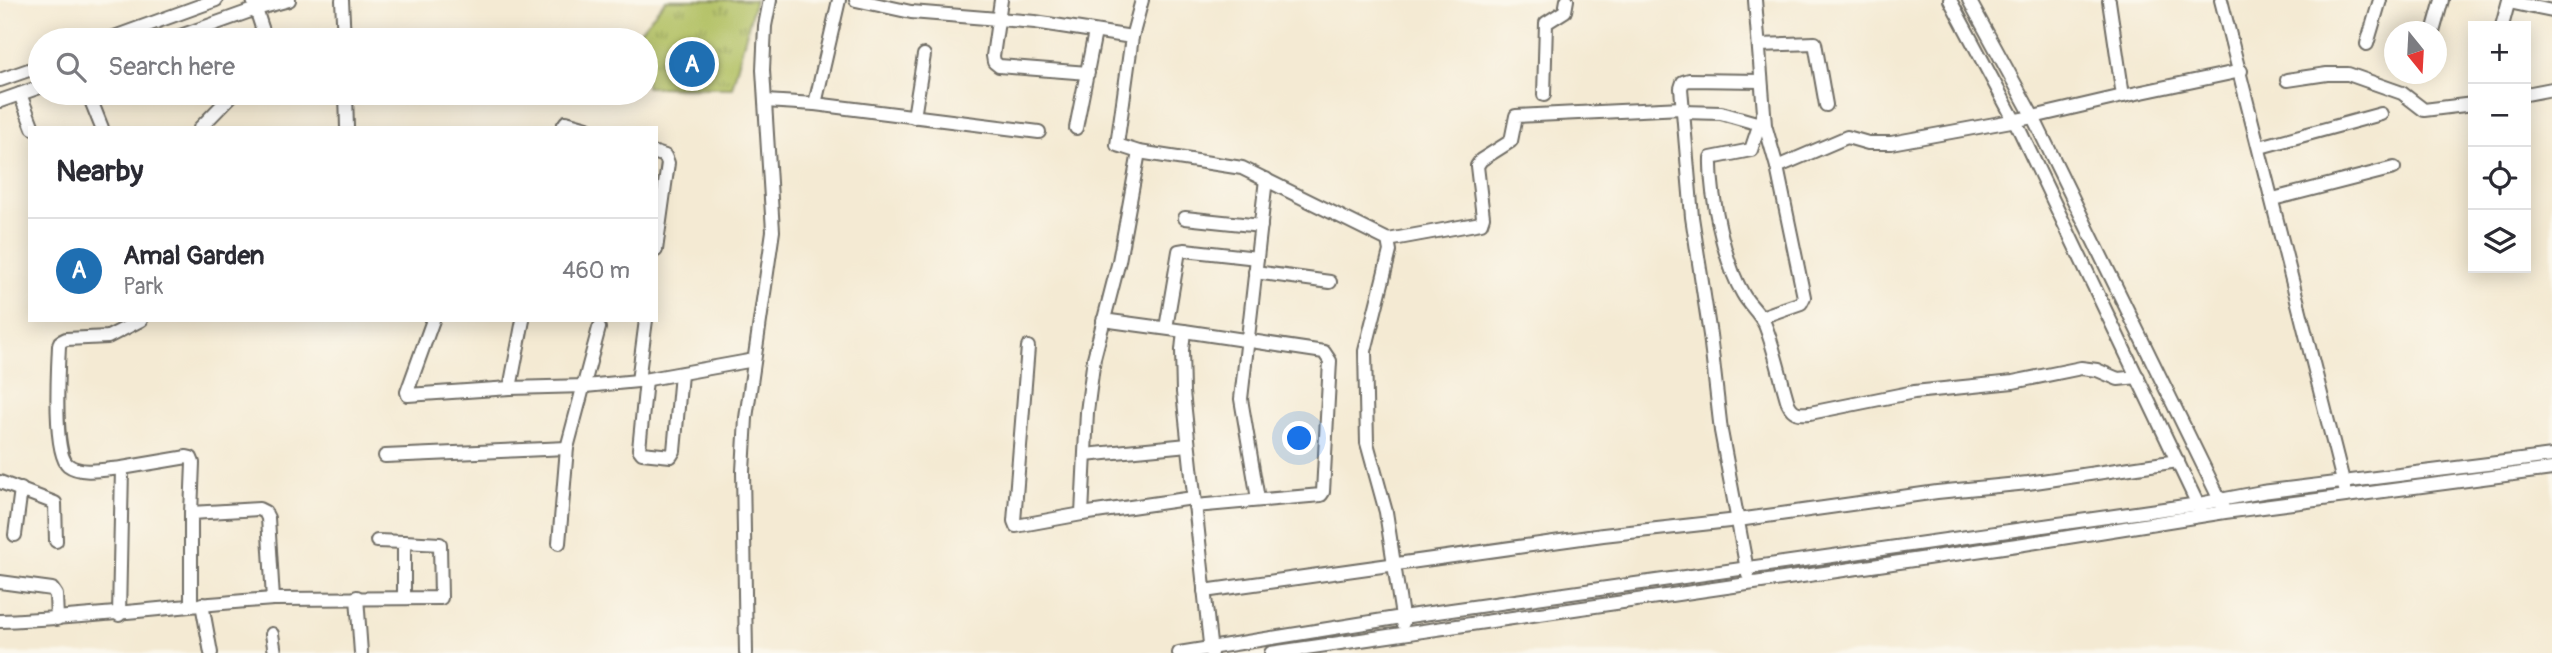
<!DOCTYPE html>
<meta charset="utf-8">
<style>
body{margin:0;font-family:Pangolin,sans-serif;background:#f7f7f7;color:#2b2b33}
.controls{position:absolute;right:21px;top:21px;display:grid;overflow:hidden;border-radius:0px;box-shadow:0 4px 18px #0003}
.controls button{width:63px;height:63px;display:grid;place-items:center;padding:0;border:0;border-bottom:2px solid #e1e1e2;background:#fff;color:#2b2b33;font:35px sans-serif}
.compass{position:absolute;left:2384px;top:21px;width:63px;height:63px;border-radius:50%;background:#fff;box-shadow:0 4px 18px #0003;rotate:162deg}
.you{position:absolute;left:1300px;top:439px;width:24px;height:24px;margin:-18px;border:5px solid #fff;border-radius:50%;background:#1a73e8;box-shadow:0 0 0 10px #1a73e833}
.badge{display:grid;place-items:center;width:46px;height:46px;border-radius:50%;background:#1f6fb2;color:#fff;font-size:23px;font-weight:700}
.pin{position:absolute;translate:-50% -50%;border:4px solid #fff;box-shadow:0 2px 7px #0006}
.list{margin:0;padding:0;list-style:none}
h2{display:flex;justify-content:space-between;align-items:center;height:91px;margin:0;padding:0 28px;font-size:30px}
h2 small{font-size:23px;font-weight:400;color:#7c7c81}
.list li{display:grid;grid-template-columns:46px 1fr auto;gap:21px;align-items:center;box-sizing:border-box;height:105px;padding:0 28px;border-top:2px solid #e1e1e2}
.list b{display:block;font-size:26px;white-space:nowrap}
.list p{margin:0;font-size:23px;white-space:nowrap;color:#7c7c81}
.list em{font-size:23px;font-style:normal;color:#7c7c81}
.icon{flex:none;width:38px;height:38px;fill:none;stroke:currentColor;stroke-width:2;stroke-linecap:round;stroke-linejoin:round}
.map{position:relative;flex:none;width:2552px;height:653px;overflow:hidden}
.search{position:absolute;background:#fff;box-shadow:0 4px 18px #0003;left:28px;top:28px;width:630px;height:77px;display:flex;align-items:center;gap:18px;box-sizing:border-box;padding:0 24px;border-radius:38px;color:#7c7c81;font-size:26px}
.panel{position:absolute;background:#fff;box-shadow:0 4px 18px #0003;left:28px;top:126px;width:630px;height:196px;border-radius:0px}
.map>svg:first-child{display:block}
.grass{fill:url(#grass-tufts);stroke:#6e7546;stroke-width:2}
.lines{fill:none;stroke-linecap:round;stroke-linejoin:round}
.minor-casing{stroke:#716e66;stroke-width:16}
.minor{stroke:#fff;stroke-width:12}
</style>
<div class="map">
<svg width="2552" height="653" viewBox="0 0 2552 653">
<defs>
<pattern id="grass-tufts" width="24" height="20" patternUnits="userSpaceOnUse" patternTransform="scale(1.75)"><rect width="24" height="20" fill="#b0bf61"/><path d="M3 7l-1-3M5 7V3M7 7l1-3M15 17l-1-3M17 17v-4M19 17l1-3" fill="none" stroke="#8f9b50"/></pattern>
</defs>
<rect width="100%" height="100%" fill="#fbf7ec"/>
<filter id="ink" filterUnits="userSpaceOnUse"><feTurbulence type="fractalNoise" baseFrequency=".0143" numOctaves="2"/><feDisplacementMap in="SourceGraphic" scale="14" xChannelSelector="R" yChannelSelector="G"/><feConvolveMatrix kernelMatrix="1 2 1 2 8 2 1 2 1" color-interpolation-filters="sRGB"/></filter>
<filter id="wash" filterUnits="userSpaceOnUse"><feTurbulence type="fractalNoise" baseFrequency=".00686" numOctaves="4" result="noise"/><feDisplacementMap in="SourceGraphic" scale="28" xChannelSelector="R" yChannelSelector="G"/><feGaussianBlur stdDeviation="1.57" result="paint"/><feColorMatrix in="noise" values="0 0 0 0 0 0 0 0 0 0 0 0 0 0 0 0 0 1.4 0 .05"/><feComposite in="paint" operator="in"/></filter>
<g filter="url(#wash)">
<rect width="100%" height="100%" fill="#f4ead3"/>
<polygon class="grass" points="666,0 755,0 732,88 646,87 646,40 632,40"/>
</g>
<g filter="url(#ink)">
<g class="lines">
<defs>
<g id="minor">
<polyline points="253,0 266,40"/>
<polyline points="342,0 344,40"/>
<polyline points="856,0 911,12 1035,22 1132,37 1117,145 1139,152 1242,168 1388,240 1390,251 1365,351 1367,443 1386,512 1403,623"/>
<polyline points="1001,0 993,56 994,62 999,66 1088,73"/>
<polyline points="1755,0 1765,125 1777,167 1804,297 1801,303 1761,317"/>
<polyline points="1950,0 2019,129 2200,509"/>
<polyline points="1969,0 2033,117 2223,506"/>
<polyline points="2221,0 2345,489"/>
<polyline points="2109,1 2123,96 2241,71"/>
<polyline points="2509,2 2552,11"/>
<polyline points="2502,26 2509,0"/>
<polyline points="2433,32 2442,0"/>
<polyline points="1132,37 1142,0"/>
<polyline points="106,40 216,0"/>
<polyline points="169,40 256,9 289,0"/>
<polyline points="2367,44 2380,0"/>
<polyline points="1759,45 1815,43 1826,105"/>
<polyline points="0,80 40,66"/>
<polyline points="2287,80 2327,74 2348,74 2402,93 2424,110 2473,104"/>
<polyline points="88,93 102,128"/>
<polyline points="346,93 347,128"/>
<polyline points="20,94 33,128"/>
<polyline points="2526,94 2552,89"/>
<polyline points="1544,95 1546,23 1565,11 1567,0"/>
<polyline points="0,101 40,87"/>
<polyline points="765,101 815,104 1039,132"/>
<polyline points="815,104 839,0"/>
<polyline points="1683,112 1721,113 1760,124"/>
<path d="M1763,114L1751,150L1711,158C1710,195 1724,262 1743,294C1749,305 1760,313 1765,325C1775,350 1780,377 1788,403C1793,414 1799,414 1810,413L1914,392L2013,382L2081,368L2097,370L2118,379L2138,377"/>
<polyline points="914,117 924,55"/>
<polyline points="200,128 234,93"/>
<polyline points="562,128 566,122 587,128"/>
<polyline points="1076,128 1095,32"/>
<polyline points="2260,147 2381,114"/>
<polyline points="656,153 665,156 668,163 656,250"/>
<polyline points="1777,167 1847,137 1868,143 1891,143 2033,117 2123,96"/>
<polyline points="2273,199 2394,168"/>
<polyline points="1185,218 1261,226"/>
<polyline points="1388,240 1481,223 1483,217 1477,166 1481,160 1511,141 1516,116 1682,108"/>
<polyline points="1255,272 1330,282"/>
<polyline points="433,320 407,392 408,395 510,388 585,386 638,381 754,360"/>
<polyline points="1103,320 1184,331 1182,350 1183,392 1211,653"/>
<polyline points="1166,328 1179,251 1185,250 1257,258"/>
<polyline points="1184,331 1324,352 1330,361 1323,492 1321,495 1195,506"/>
<polyline points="1028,347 1014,521 1016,526 1082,514 1193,498"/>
<polyline points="646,380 639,449 642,453 671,456 674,451 681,374"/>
<polyline points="638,381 646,320"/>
<polyline points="510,388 523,320"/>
<polyline points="1085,455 1188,445"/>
<polyline points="385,456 567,448"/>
<path d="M122,468C107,469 81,475 68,465C53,453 58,366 59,346L60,342L66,339L108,337L141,320"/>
<polyline points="0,482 55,503 56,541"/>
<polyline points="1258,499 1241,399 1266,179"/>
<polyline points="1082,514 1087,412 1094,358 1119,261 1139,152"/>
<polyline points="15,535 21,489"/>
<polyline points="377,541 404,542 404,597"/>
<polyline points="559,543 567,448 599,328"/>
<polyline points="1748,575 1721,431 1710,335 1692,217 1681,88 1683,82 1689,80 1761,81"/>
<polyline points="0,582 52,589 56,595 57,619"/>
<polyline points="1204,591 1603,535 1738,520 1937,492 2028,483 2178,461"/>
<polyline points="357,597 361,653"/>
<polyline points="273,599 441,598 440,544 404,542"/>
<polyline points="202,604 211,653"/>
<polyline points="119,615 122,468 187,457 191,458 193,463 191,513"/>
<path d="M0,621C92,618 182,605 273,599L268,518L265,512L259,509L191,513V605"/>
<polyline points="272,634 275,653"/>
<polyline points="746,653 743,471 746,418 773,231 763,70 765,26 770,0"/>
<polyline points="1179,653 1402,617 2199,504 2262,492 2552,456"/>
<polyline points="1271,653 2024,544 2225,512 2552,469"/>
</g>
</defs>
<use href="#minor" class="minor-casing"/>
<use href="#minor" class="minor"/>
</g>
</g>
</svg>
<div class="controls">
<button>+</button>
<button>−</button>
<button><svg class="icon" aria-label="locate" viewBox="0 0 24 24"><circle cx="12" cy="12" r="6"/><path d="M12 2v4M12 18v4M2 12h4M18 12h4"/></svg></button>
<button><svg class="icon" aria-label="layers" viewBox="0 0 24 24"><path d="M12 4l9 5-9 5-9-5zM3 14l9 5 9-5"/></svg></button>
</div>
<svg class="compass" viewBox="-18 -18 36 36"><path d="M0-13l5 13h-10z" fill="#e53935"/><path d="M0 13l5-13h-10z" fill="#7c7c81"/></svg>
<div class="you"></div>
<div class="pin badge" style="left:692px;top:64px">A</div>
<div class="search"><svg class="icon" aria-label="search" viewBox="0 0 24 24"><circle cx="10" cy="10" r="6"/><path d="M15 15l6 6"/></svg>Search here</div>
<section class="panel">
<h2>Nearby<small></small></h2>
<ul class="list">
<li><span class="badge">A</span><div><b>Amal Garden</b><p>Park</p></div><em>460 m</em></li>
</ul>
</section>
</div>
